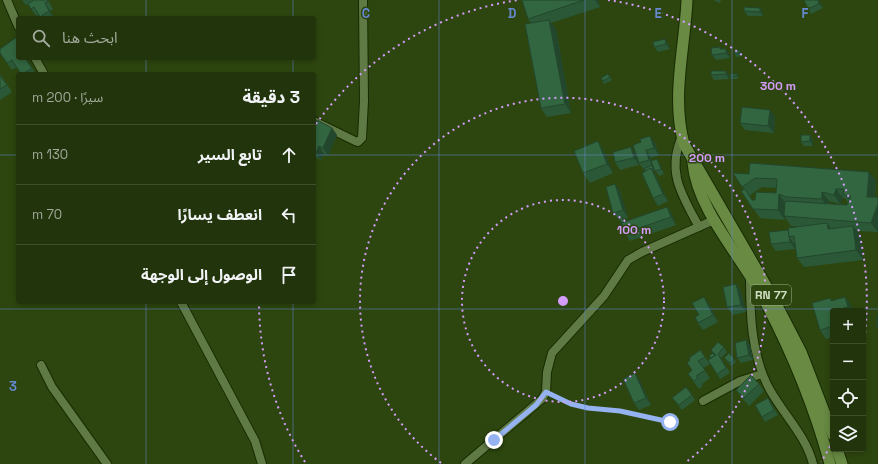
<!DOCTYPE html>
<html lang="ar">
<meta charset="utf-8">
<style>
body{margin:0;font-family:"Space Grotesk","Noto Sans Arabic",sans-serif;background:#2a3c14;color:#f1f3f6;direction:rtl}
.controls{position:absolute;right:12px;bottom:12px;display:grid;overflow:hidden;border-radius:4px;box-shadow:0 2px 6px #0003}
.controls button{width:36px;height:36px;display:grid;place-items:center;padding:0;border:0;border-bottom:1px solid #3f4f2c;background:#22340b;color:#f1f3f6;font:20px sans-serif}
.stop{position:absolute;width:12px;height:12px;margin:-9px;border:3px solid #95b2f1;border-radius:50%;background:#fff}
.stop.end{background:#95b2f1;border-color:#fff;box-shadow:0 1px 4px #0008}
.list{margin:0;padding:0;list-style:none}
h2{display:flex;justify-content:space-between;align-items:center;height:52px;margin:0;padding:0 16px;font-size:17px}
h2 small{font-size:13px;font-weight:400;color:#a2aa9d}
.list li{display:grid;grid-template-columns:26px 1fr auto;gap:12px;align-items:center;box-sizing:border-box;height:60px;padding:0 16px;border-top:1px solid #3f4f2c}
.list b{display:block;font-size:15px;white-space:nowrap}
.list em{font-size:13px;font-style:normal;color:#a2aa9d}
.icon{flex:none;width:22px;height:22px;fill:none;stroke:currentColor;stroke-width:2;stroke-linecap:round;stroke-linejoin:round}
.map{position:relative;flex:none;width:878px;height:464px;overflow:hidden;direction:ltr}
.search{position:absolute;background:#22340b;box-shadow:0 2px 6px #0003;left:16px;top:16px;width:300px;height:44px;display:flex;align-items:center;gap:10px;box-sizing:border-box;padding:0 14px;border-radius:4px;color:#a2aa9d;font-size:15px}
.panel{position:absolute;background:#22340b;box-shadow:0 2px 6px #0003;left:16px;top:72px;width:300px;height:232px;border-radius:4px;direction:rtl}
.map>svg:first-child{display:block}
.lines{fill:none;stroke-linecap:round;stroke-linejoin:round}
.minor-casing{stroke:#182a02;stroke-width:10}
.major-casing{stroke:#182a02;stroke-width:13}
.path{stroke:#657b4d;stroke-width:1;stroke-dasharray:2 2;stroke-linecap:butt}
.minor{stroke:#5f7a44;stroke-width:8}
.major{stroke:#688a43;stroke-width:11}
.wall{fill:#2b5837;fill-rule:evenodd}
.shaded-wall{fill:#23472d}
.building{fill:#326640;stroke:#23472d}
.route{stroke:#95b2f1;stroke-width:5}
.grid{fill:none;stroke:#6588d0;stroke-width:1;stroke-opacity:0.55}
.ring{fill:none;stroke:#d49cfb;stroke-width:2;stroke-dasharray:2 4}
.labels{text-anchor:middle;stroke-width:3;stroke-linejoin:round;paint-order:stroke}
.shield{fill:#2d460f;stroke:#9fb18d;stroke-width:1}
.shield-label{font-size:12px;font-weight:bold;fill:#d0dfc3}
.grid-label{font-size:13px;text-anchor:middle;font-weight:bold;fill:#6588d0;stroke:#2d460f;stroke-width:3;stroke-linejoin:round;paint-order:stroke}
.centre{fill:#d49cfb;stroke:#2d460f;stroke-width:2}
.ring-label{font-size:12px;text-anchor:middle;font-weight:bold;fill:#d49cfb;stroke:#2d460f;stroke-width:3;stroke-linejoin:round;paint-order:stroke}
</style>
<div class="map">
<svg width="878" height="464" viewBox="0 0 878 464">
<rect width="100%" height="100%" fill="#2d460f"/>
<g class="lines">
<defs>
<g id="minor">
<polyline points="7,0 18,26"/>
<polyline points="35,58 44,74"/>
<polyline points="314,121 355,141 358,142 362,138 364,101 363,0"/>
<path d="M682,136C666,172 682,195 699,227"/>
<path d="M750,276C750,313 751,356 770,390C784,415 806,436 813,464"/>
<polyline points="181,302 255,441 262,464"/>
<polyline points="41,365 52,387 107,464"/>
<polyline points="703,401 740,381 762,374"/>
<polyline points="465,464 542,399 546,392 547,372 552,353 604,296 628,260 642,252 714,220"/>
</g>
<g id="major">
<path d="M687,0C685,47 671,97 684,144L773,298L801,352L833,435"/>
<path d="M693,163C697,210 742,257 764,299C792,352 814,405 830,464"/>
<polyline points="837,449 842,464"/>
</g>
</defs>
<use href="#minor" class="minor-casing"/>
<use href="#major" class="major-casing"/>
<polyline class="path" points="552,395 571,404 588,408 620,411 670,422"/>
<use href="#minor" class="minor"/>
<use href="#major" class="major"/>
</g>
<g class="wall">
<polygon points="22,0 48,0 53,9 50,11 54,18 41,18 39,15 36,16 28,4 26,5"/>
<polygon points="522,0 598,0 600,7 551,23 556,29 571,113 547,117 541,108 531,23 528,19"/>
<polygon points="713,0 721,0 720,3"/>
<polygon points="819,0 823,8 811,14 808,9"/>
<polygon points="760,8 763,13 763,16 748,16 744,11"/>
<polygon points="665,39 668,44 670,49 658,52 654,47"/>
<polygon points="721,49 726,49 729,54 730,58 716,60 712,55"/>
<polygon points="0,53 18,58 25,58 36,74 21,74 17,67 12,70"/>
<polygon points="742,53 742,56 736,57 735,54"/>
<polygon points="726,71 729,76 729,79 714,80 711,75"/>
<polygon points="0,74 12,92 0,100"/>
<polygon points="608,74 612,80 604,84 601,78"/>
<polygon points="737,74 738,76 738,79 731,79 730,76"/>
<polygon points="750,108 775,117 774,133 745,130 740,123"/>
<polygon points="314,126 332,128 337,135 328,156 324,154 321,160 314,157"/>
<polygon points="810,135 813,140 813,146 804,146 801,142"/>
<polygon points="655,143 659,155 651,158 652,161 657,159 660,164 664,174 659,176 655,170 653,171 656,176 668,201 658,206 653,198 645,171 639,163 637,156 639,165 620,170 615,162 636,154"/>
<polygon points="604,151 613,173 590,183 583,173"/>
<path d="M869,172L876,181L875,197H878V232L856,231L860,235L863,260L804,267L797,258L796,246L795,245V249L776,251L771,244L788,230L797,226H791L785,217V220L760,218L741,191L744,189L733,173L749,174ZM762,187L776,188V193L755,200H752L749,196ZM843,198L846,199L848,203L847,205L829,204V201L840,204Z"/>
<polygon points="615,184 620,191 628,218 623,219 624,222 667,207 672,214 676,225 630,241 625,233 620,220 619,220 613,213"/>
<polygon points="736,284 741,292 746,312 733,315 727,307"/>
<polygon points="845,297 852,307 853,311 862,308 865,313 867,318 863,319 863,311 833,311 833,337 826,339 820,330 812,303 830,298 832,301"/>
<polygon points="709,304 718,322 703,330 698,323 699,315"/>
<polygon points="746,340 750,345 753,360 741,363 737,358"/>
<polygon points="724,347 727,352 721,358 730,373 720,379 717,374 711,358 713,353 711,350"/>
<polygon points="700,350 710,364 703,368 710,378 702,384 703,386 699,389 688,374 692,370"/>
<polygon points="724,358 734,359 736,362 731,366"/>
<polygon points="640,381 651,405 639,410 634,403"/>
<polygon points="759,384 764,391 749,406 741,397 736,390"/>
<polygon points="692,395 695,400 682,410 672,398"/>
<polygon points="771,403 778,415 765,422 762,417"/>
</g>
<g class="shaded-wall">
<polygon points="595,0 598,0 600,7"/>
<polygon points="818,0 819,0 823,8 819,4"/>
<polygon points="45,3 50,11 54,18 49,11"/>
<polygon points="760,8 763,13 763,16 760,12"/>
<polygon points="549,20 556,29 571,113 565,104"/>
<polygon points="665,39 668,44 670,49 666,44"/>
<polygon points="726,49 729,54 730,58 726,53"/>
<polygon points="726,71 729,76 729,79 726,74"/>
<polygon points="770,110 775,117 774,133 768,126"/>
<polygon points="332,128 337,135 328,156 323,148"/>
<polygon points="810,135 813,140 813,146 810,141"/>
<polygon points="650,136 655,143 659,155 654,148"/>
<polygon points="598,141 604,151 613,173 607,164"/>
<polygon points="319,146 324,154 321,160 316,153"/>
<polygon points="631,147 636,154 639,165 634,158"/>
<polygon points="646,150 651,158 655,170 649,160"/>
<polygon points="657,159 660,164 664,174 661,169"/>
<polygon points="651,168 656,176 668,201 663,194"/>
<polygon points="869,172 876,181 874,206 867,197"/>
<polygon points="615,184 620,191 628,218 623,210"/>
<polygon points="836,189 843,198 840,204 834,195"/>
<polygon points="822,192 829,201 828,209 822,199"/>
<polygon points="779,194 786,204 785,220 778,210"/>
<polygon points="878,204 878,232 871,223"/>
<polygon points="667,207 672,214 676,225 671,217"/>
<polygon points="827,223 834,232 828,229"/>
<polygon points="853,226 860,235 863,260 856,250"/>
<polygon points="790,238 795,245 795,249 790,242"/>
<polygon points="736,284 741,292 746,312 741,305"/>
<polygon points="704,297 709,304 718,322 713,315"/>
<polygon points="845,297 852,307 853,311 851,311 848,307"/>
<polygon points="862,308 865,313 867,318 863,313"/>
<polygon points="746,340 750,345 753,360 749,355"/>
<polygon points="635,373 640,381 651,405 646,398"/>
</g>
<g class="building">
<polygon points="34,0 47,0 48,2 45,3 49,11 40,17 34,7 31,9 28,4"/>
<polygon points="522,0 584,0 528,19"/>
<polygon points="804,0 818,0 819,4 808,9"/>
<polygon points="744,7 760,8 760,12 744,11"/>
<polygon points="549,20 565,104 541,108 525,24"/>
<polygon points="17,37 18,38 18,58 25,58 32,68 23,74 21,74 12,60 7,63 0,53 0,49"/>
<polygon points="665,39 666,44 654,47 653,42"/>
<polygon points="720,47 720,49 726,49 726,53 712,55 711,48"/>
<polygon points="740,50 740,53 735,54 734,52"/>
<polygon points="711,71 726,71 726,74 711,75"/>
<polygon points="608,74 610,77 603,81 601,78"/>
<rect x="730" y="74" width="7" height="2"/>
<polygon points="0,75 7,85 0,89"/>
<polygon points="742,107 770,110 768,126 740,123"/>
<polygon points="317,120 332,128 323,148 319,146 316,153 314,152 314,126"/>
<polygon points="801,135 810,135 810,141 801,142"/>
<polygon points="650,136 654,148 646,150 649,160 639,163 633,145 641,142 640,139"/>
<polygon points="598,141 607,164 583,173 574,151"/>
<polygon points="631,147 634,158 615,162 613,152"/>
<polygon points="657,159 661,169 655,171 651,161"/>
<polygon points="750,163 869,172 867,197 878,197 878,204 871,223 784,216 785,201 847,205 851,196 843,195 844,189 836,189 834,195 822,192 822,199 787,197 779,194 778,210 753,209 741,191 745,189 752,200 755,200 756,192 776,193 777,179 755,178 742,187 733,173 749,174"/>
<polygon points="652,165 653,168 645,171 644,169"/>
<polygon points="651,168 663,194 653,198 642,173"/>
<polygon points="615,184 623,210 613,213 606,187"/>
<polygon points="667,207 671,217 625,233 621,223"/>
<polygon points="622,217 624,222 621,223 623,227 619,218"/>
<polygon points="827,223 828,229 853,226 856,250 797,258 794,236 789,237 788,228"/>
<polygon points="788,230 790,242 771,244 769,232"/>
<polygon points="736,284 741,305 727,307 723,287"/>
<polygon points="704,297 713,315 698,323 695,317 699,315 692,303"/>
<polygon points="845,297 848,307 833,311 833,326 820,330 812,303 830,298 831,301"/>
<polygon points="862,308 863,311 853,311"/>
<rect x="877" y="316" width="1" height="11"/>
<polygon points="746,340 749,355 737,358 735,343"/>
<polygon points="718,342 724,347 718,354 726,368 717,374 708,360 716,355 711,350"/>
<polygon points="700,350 705,357 698,361 705,370 696,376 698,378 694,381 688,374 692,370 687,363 690,360 689,358"/>
<polygon points="713,353 715,355 711,358 709,356"/>
<polygon points="729,353 734,359 730,363 724,358"/>
<polygon points="635,373 646,398 634,403 623,379"/>
<polygon points="751,375 759,384 744,398 736,390"/>
<polygon points="686,387 692,395 679,405 672,398"/>
<polygon points="768,398 774,410 762,417 755,405"/>
</g>
<g class="lines">
<polyline class="route" points="494,440 536,405 546,392 571,404 588,408 620,411 670,422"/>
</g>
<path class="grid" d="M146,0V18M293,0V18M439,0V464M585,0V464M732,0V464M146,58V74M293,58V74M0,155H18M314,155H878M146,302V464M293,302V464M0,309H878"/>
<g class="ring">
<circle cx="563" cy="301" r="101"/>
<path d="M441 463A203 203 0 1 1 685 463"/>
<path d="M833 441A304 304 0 0 1 821 462M305 462A304 304 0 0 1 259 304M316 124A304 304 0 0 1 518 0M608 0A304 304 0 0 1 863 349"/>
</g>
<g class="labels">
<rect class="shield" x="751" y="285" width="40" height="20" rx="3"/>
<g class="shield-label">
<text x="771" y="299">RN 77</text>
</g>
</g>
<g class="grid-label">
<text x="366" y="18">C</text>
<text x="512" y="18">D</text>
<text x="658" y="18">E</text>
<text x="805" y="18">F</text>
<text x="13" y="391">3</text>
</g>
<circle cx="563" cy="301" r="6" class="centre"/>
<g class="ring-label">
<text x="778" y="90">300 m</text>
<text x="707" y="162">200 m</text>
<text x="634" y="234">100 m</text>
</g>
</svg>
<div class="controls">
<button>+</button>
<button>−</button>
<button><svg class="icon" aria-label="locate" viewBox="0 0 24 24"><circle cx="12" cy="12" r="6"/><path d="M12 2v4M12 18v4M2 12h4M18 12h4"/></svg></button>
<button><svg class="icon" aria-label="layers" viewBox="0 0 24 24"><path d="M12 4l9 5-9 5-9-5zM3 14l9 5 9-5"/></svg></button>
</div>
<div class="stop" style="left:670px;top:422px"></div>
<div class="stop end" style="left:494px;top:440px"></div>
<div class="search"><svg class="icon" aria-label="search" viewBox="0 0 24 24"><circle cx="10" cy="10" r="6"/><path d="M15 15l6 6"/></svg>ابحث هنا</div>
<section class="panel">
<h2>3 دقيقة<small>سيرًا · 200 m</small></h2>
<ul class="list">
<li><svg class="icon" aria-label="ahead" viewBox="0 0 24 24"><path d="M12 20V5M6 11l6-6 6 6"/></svg><div><b>تابع السير</b></div><em>130 m</em></li>
<li><svg class="icon" aria-label="left" viewBox="0 0 24 24"><path d="M17 20v-9H6M10 6l-5 5 5 5"/></svg><div><b>انعطف يسارًا</b></div><em>70 m</em></li>
<li><svg class="icon" aria-label="arrive" viewBox="0 0 24 24"><path d="M6 21V4h12l-3 4 3 4H6"/></svg><div><b>الوصول إلى الوجهة</b></div></li>
</ul>
</section>
</div>
